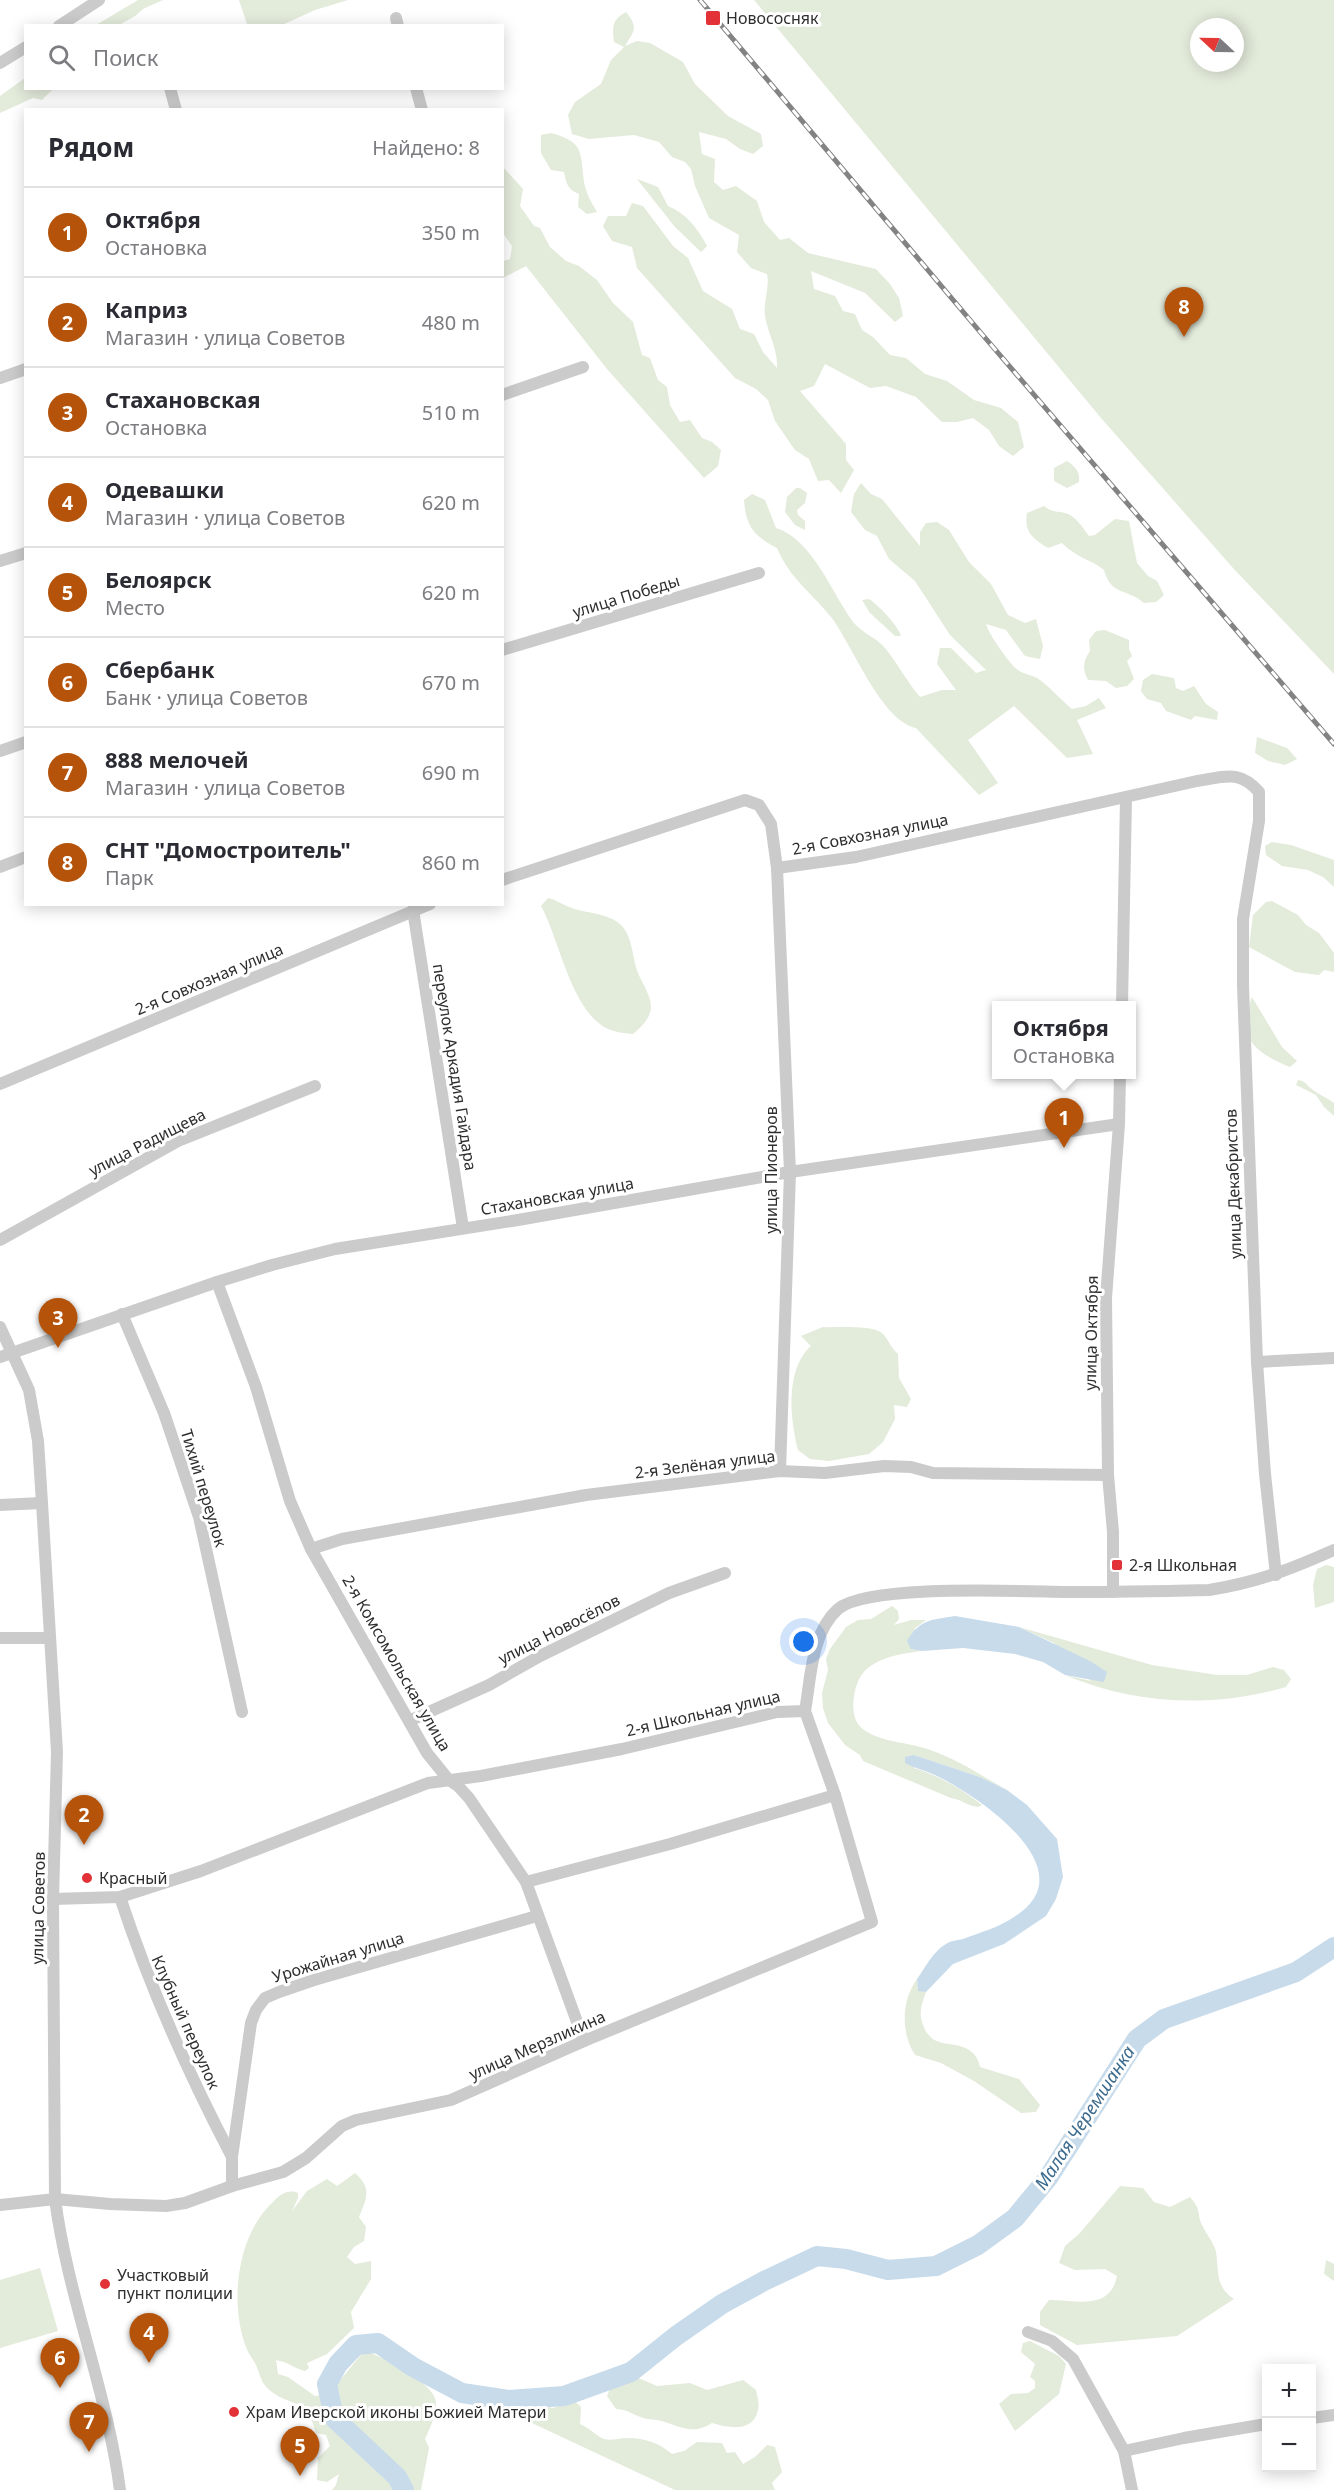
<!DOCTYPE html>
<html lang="ru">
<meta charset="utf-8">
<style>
body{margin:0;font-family:"Noto Sans",sans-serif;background:#f7f7f7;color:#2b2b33}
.controls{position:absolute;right:18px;bottom:18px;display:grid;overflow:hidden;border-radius:0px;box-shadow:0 3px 15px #0003}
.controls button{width:54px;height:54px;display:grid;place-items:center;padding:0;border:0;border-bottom:2px solid #e1e1e2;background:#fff;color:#2b2b33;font:30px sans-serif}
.compass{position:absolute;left:1190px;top:18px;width:54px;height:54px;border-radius:50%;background:#fff;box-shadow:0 3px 15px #0003;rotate:292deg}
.you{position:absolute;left:804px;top:1642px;width:21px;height:21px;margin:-15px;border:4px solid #fff;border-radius:50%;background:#1a73e8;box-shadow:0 0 0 9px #1a73e833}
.badge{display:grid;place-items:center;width:39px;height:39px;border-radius:50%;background:#b45309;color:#fff;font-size:20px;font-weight:700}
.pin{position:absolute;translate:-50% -50px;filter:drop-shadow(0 2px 3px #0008)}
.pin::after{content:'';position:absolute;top:32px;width:21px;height:18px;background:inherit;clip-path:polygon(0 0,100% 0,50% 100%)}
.popup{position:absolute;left:992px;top:1001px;width:144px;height:78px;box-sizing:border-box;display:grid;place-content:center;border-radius:0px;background:#fff;filter:drop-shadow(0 2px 4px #0005);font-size:20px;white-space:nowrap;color:#7c7c81}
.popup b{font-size:22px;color:#2b2b33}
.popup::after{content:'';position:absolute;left:50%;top:100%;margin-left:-12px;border:12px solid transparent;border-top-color:#fff}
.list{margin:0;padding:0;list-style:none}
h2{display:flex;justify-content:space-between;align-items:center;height:78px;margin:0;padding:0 24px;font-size:26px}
h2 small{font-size:20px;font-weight:400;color:#7c7c81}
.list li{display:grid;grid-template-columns:39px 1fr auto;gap:18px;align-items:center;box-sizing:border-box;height:90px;padding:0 24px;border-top:2px solid #e1e1e2}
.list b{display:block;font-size:22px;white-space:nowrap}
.list p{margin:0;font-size:20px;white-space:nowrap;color:#7c7c81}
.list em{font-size:20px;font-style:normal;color:#7c7c81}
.icon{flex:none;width:33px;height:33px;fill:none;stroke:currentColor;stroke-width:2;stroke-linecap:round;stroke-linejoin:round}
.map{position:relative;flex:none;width:1334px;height:2490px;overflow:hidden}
.search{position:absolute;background:#fff;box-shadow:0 3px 15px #0003;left:24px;top:24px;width:480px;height:66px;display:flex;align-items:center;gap:15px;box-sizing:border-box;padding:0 21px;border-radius:0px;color:#7c7c81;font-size:22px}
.panel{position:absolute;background:#fff;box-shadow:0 3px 15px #0003;left:24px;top:108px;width:480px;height:798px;border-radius:0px}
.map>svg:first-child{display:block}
.green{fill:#e3ebdb;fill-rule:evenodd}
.water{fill:#c8dbeb}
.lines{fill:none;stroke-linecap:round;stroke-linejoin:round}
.river{stroke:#c8dbeb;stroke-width:20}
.minor{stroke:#cbcbcb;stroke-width:12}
.rail-casing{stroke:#838383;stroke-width:5}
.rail{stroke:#fff;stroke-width:3;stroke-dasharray:9;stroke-linecap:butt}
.poi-dot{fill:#e23238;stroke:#fff;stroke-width:2}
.labels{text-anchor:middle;stroke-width:6;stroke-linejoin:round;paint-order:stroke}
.poi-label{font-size:16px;fill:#2e2e2e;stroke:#fff;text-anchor:start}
.street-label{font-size:16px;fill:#2e2e2e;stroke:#fff}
.water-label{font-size:18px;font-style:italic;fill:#3d6b8e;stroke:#fff}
</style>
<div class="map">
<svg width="1334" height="2490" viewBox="0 0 1334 2490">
<rect width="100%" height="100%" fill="#fff"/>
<g class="green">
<polygon points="138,0 163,0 143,9 135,16 119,25 96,25"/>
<polygon points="239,0 348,0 315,10 282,25 247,24"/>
<path d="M754,0H1334V674L1233,568L1101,418ZM1199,27H1235V63H1199Z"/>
<path d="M626,12C639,28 634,31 625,46L637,41L650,43L683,62L695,84L728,116L761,134L763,146L753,154L740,149L726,139L699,132L702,154L715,159L714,182L723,190L736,186L757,201L764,222L780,240L789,238L808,253L876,269L890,284L899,298L903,316L895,322L865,293L811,271L814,289L835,296L843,311L855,314L862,330L873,337L890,355L906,358L925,374L947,381L974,400L1001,408L1018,422L1024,447L1013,456L999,446L989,430L973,418L957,422H942L916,397L886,386L870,388L825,364L814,386L800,391L846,444V460L854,470L841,493L829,480L818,481L809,459L795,450L775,421L768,400L756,389L735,378L637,268L632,247L612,241L603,226L608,216H626L632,203L643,206L673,246L688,258L703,291L732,309L740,329L754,334L763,352L777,368C778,349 768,334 765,316C763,302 770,288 767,274L751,268L737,252L739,235L709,218L695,186L691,169L685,162L672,157L659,142L634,135L589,139L572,134L568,115L575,102L601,84L611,60L624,47L614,42C612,28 612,19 626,12Z"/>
<polygon points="25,78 26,88 53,89 42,100 33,98 0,113 0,96"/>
<path d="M551,133C585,142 580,153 584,182C586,193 591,202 597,212L587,214L578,207L579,194C568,190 566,183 564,172L551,170L541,153V135Z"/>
<polygon points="503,167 523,189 520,206 534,226 540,228 550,247 566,261 579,266 597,280 613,303 633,322 642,355 650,358 658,380 667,387 670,405 680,422 690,420 702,438 712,442 721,450 718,466 704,478 607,369 526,266 503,278 503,261 510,259 512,246 503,233"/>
<path d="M637,179L658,187L668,206C687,214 698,229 707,246L701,252L675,227Z"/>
<path d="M1067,461C1076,467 1080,472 1079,482L1067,488L1054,481V468Z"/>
<path d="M861,483L871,494L882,499L920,546V532L926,523L937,522L949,530L969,562L991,584L1008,615L1025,623L1036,619L1043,646L1040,659L1025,656L1006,630L986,624C988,633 1010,665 1018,670C1025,675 1034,675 1040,680C1051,688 1061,700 1072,709L1086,706L1099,698L1106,708L1077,720L1093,754L1067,758L1014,706L968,740L998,783L979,795L916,728C881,721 852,644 831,617C811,592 790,579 777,548C754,536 746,527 744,500L752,494L765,500L776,528C812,539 832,593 853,622C862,633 877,638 885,648C898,664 907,682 920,697L942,690H956L937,664L940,648H951L976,673L986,670L950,635L915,581L889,559L877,536L865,530L851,512L854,494Z"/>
<polygon points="796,488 800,488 807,493 805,503 797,510 798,515 805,521 805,530 795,525 785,512 787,497"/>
<path d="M1044,506C1054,514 1058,510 1068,514C1078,519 1083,528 1089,536L1095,535L1115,519L1129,521L1137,563L1148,576L1157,581L1164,595L1156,602L1144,603C1127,588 1111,596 1104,570C1090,559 1075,557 1062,543L1048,548C1032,538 1024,532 1027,513Z"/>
<path d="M869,599C880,607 896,623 901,636H895L870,613L862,600Z"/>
<path d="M1105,630L1129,640V649L1132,656L1127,661L1134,679L1127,686L1116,688L1106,681L1088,680C1082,669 1083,661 1090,651L1089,640L1096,631Z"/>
<polygon points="1152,674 1174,678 1176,688 1183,691 1194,686 1206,704 1218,712 1217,720 1195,716 1191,720 1166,711 1161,703 1147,699 1141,691 1143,680"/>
<polygon points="1257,737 1287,748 1297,759 1285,765 1268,761 1255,753"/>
<polygon points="1272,842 1291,845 1334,860 1334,887 1323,877 1308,870 1282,866 1266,855 1265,846"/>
<path d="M548,898C557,900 561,904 569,907C586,914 607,912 621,925C633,937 632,958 638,973C643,985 651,995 651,1008C650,1019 641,1027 633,1034C627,1033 620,1033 614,1031C572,1020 560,939 541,906Z"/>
<polygon points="1272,901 1298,915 1306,925 1319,933 1334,953 1334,972 1324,970 1319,975 1295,972 1249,947 1253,915 1266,902"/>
<path d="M1252,997L1282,1047L1297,1061L1290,1067C1277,1062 1251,1050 1249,1035C1249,1030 1251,1025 1250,1020C1250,1010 1248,1007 1252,997Z"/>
<path d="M1298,1080C1306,1081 1306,1085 1313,1090C1320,1095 1327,1098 1334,1103V1116L1324,1107L1316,1095L1296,1085Z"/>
<path d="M823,1327C838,1328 875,1324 884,1335C889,1341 891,1348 898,1354L899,1378L911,1399L907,1407L894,1405L895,1419L883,1442L869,1454L829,1461L810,1459L798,1450C790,1419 785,1369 811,1346L801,1336Z"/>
<polygon points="1326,1565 1334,1567 1334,1602 1315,1608 1313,1585 1317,1569"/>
<path d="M892,1606L898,1611L899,1619L894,1625L911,1620H926L915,1628L911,1649L922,1651C899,1654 866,1658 857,1684C852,1698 850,1721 864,1730C883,1743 909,1742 930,1750C957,1759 982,1776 1007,1790L980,1777L914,1755V1768C939,1776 961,1788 982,1805L978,1807C967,1806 961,1799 951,1798L863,1761L860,1755L845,1745L828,1723L823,1708L822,1693L828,1670L826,1659L830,1649L846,1627L858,1620L871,1619Z"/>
<path d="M1019,1627L1152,1665L1217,1675H1247L1273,1667L1284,1670L1291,1679L1286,1687C1212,1708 1136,1705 1065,1675L1091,1681L1054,1643Z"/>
<path d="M917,1979L918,1990L926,1992C922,2003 918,2013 923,2025C933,2053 958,2037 974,2054C977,2057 979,2063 980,2067L1019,2079L1040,2105L1036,2112L1021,2113L974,2081L941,2063L915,2055C901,2033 901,2001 917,1979Z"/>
<path d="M355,2173C372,2188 367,2198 359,2217L366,2227L364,2241L354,2247L347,2257L355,2264L371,2261V2279L351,2312L354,2328L327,2354L307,2363L309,2368L305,2371C293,2368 291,2363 276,2360L278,2374L288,2377L315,2396L329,2394L364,2351C382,2356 434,2382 436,2402C437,2414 430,2428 425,2439L429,2448L421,2490H332L336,2485L339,2474L327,2482L317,2480L318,2458L330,2446L326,2435L316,2433L308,2409C293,2401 275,2399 264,2384C260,2379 259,2370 255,2363C252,2358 248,2353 246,2347C229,2302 237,2234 274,2201C281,2194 288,2189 298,2193V2198L292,2211L307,2191L327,2179L337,2186Z"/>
<path d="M1120,2186L1143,2188L1154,2202L1170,2207L1190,2197C1203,2212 1196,2214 1203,2227C1207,2235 1214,2243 1216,2252C1219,2271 1215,2287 1234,2299L1177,2336L1077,2345L1040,2325V2312L1049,2300C1077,2300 1110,2311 1117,2276L1105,2269L1075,2270L1059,2263L1065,2246L1079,2234Z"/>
<polygon points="1326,2260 1334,2264 1334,2281 1324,2274"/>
<polygon points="40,2268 58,2331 0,2348 0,2280"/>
<polygon points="1030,2341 1059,2356 1066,2364 1059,2394 1015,2431 999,2404 1011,2394 1028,2393 1035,2388 1035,2381 1030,2377 1035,2364 1021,2352 1023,2343"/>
<path d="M636,2377L657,2386L690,2383L707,2390L743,2380L756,2390C757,2396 760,2404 758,2410C753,2433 729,2428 712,2423C693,2435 681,2427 662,2421C656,2419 649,2420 643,2418C631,2414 630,2410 616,2409L607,2396L611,2386Z"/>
<path d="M575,2401L581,2407L580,2424C588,2427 598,2437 604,2439C612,2441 619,2438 628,2438C645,2438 659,2443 672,2454L684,2451L697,2442L722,2443L727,2453L735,2452L743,2464L755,2457L767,2445L775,2447L782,2472L772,2483L775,2490H675L519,2417L517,2410L520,2405L525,2403L553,2408Z"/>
</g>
<g class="water">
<path d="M955,1616L1019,1627L1090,1661L1107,1672L1104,1682L1065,1675L1043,1662L1015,1654L963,1648L922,1651L911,1649L907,1641C920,1619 931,1620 955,1616Z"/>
<path d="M914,1755L980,1777L1007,1790L1027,1805L1057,1839L1063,1877L1056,1899L1046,1916L1004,1944L953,1964L926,1992L918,1991L917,1979C925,1968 933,1951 946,1944C950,1941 958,1940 963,1939C981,1932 998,1928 1014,1917C1088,1871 981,1798 939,1777C928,1771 916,1769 905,1763V1757Z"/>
</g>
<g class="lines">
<polyline class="river" points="404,2490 397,2477 334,2418 327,2384 338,2364 356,2345 378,2343 413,2367 462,2393 509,2400 564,2396 631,2372 676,2336 722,2304 764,2281 817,2256 846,2259 888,2270 936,2266 978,2245 1015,2218 1048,2178 1137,2039 1164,2019 1296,1972 1334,1947"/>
<g class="minor">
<polyline points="396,18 398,26"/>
<polyline points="59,26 99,0"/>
<polyline points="0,63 26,47"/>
<polyline points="170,88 176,110"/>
<polyline points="416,88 422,110"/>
<polyline points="0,378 26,369"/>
<polyline points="502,395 583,367"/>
<polyline points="0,561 26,553"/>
<polyline points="502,650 759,573"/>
<polyline points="0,751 26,742"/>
<polyline points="0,867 26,857"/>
<polyline points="777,868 790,1172 780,1471"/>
<path d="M502,880L745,800L759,805L771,824L777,868L856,857L1197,781C1224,777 1239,769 1259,792V821L1243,919V986L1257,1362L1265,1474L1276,1575"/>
<polyline points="413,910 463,1228"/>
<polyline points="1122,1006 1126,798"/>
<polyline points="0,1084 430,904"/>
<polyline points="0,1240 178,1141 315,1086"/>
<polyline points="217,1282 256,1387 290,1501 311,1549 427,1753 448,1779 458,1786 469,1798 526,1882 584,2041"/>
<polyline points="122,1314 164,1413 199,1517 242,1712"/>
<path d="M0,1327L29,1390L38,1441L42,1503L57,1752L53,1899L55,2199C68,2298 107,2391 120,2490"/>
<polyline points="0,1357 217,1282 272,1265 335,1249 518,1220 790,1172 1119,1124"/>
<polyline points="1257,1362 1334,1358"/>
<polyline points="0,1505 42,1503"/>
<polyline points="311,1549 342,1539 586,1495 780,1471 825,1473 884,1466 911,1467 933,1473 1108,1475"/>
<polyline points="1113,1592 1113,1532 1108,1475 1106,1298 1119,1124 1120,1074"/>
<polyline points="0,1638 50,1638"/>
<polyline points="411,1720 489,1685 540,1656 669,1593 725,1573"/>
<polyline points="526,1882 670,1844 835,1795"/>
<path d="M120,1897C150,1988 188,2073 232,2157"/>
<path d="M53,1899L120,1897L201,1871L428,1783L481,1776L622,1749L777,1712L805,1711C811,1678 811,1633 838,1609C869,1583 1030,1592 1077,1592C1121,1592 1165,1591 1209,1590C1258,1582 1289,1570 1334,1550"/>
<polyline points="232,2186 232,2157 251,2023 256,2010 265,1998 279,1992 314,1980 537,1916"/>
<polyline points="0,2205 55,2199 110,2204 166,2206 185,2203 232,2186 283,2172 306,2158 342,2126 356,2120 451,2100 584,2041 872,1922 835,1795 805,1711"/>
<polyline points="1028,2332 1052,2341 1073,2359 1124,2451 1132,2490"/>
<polyline points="1312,2418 1334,2415"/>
<polyline points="1124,2451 1184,2438 1266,2424"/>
</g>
<defs>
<polyline id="rail" points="700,0 981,333 1334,744"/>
</defs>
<use href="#rail" class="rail-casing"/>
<use href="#rail" class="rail"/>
</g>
<g class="poi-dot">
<rect x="705" y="10" width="16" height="16" rx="3"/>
<rect x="1111" y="1559" width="12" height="12" rx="3"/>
<circle cx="87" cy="1878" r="6"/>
<circle cx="105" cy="2284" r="6"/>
<circle cx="234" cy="2412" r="6"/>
</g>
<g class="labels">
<g class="poi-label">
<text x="726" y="24">Новососняк</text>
<text x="1129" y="1571">2-я Школьная</text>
<text x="99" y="1884">Красный</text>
<text x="117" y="2281">Участковый<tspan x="117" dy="18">пункт полиции</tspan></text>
<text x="246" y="2418">Храм Иверской иконы Божией Матери</text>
</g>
<g class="street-label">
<text transform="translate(626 596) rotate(-17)" y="6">улица Победы</text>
<text transform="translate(870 834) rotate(-11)" y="6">2-я Совхозная улица</text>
<text transform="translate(209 979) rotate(-23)" y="6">2-я Совхозная улица</text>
<text transform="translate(455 1067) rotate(81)" y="6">переулок Аркадия Гайдара</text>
<text transform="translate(147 1142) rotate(-27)" y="6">улица Радищева</text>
<text transform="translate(771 1170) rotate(-90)" y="6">улица Пионеров</text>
<text transform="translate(1233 1184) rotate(-92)" y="6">улица Декабристов</text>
<text transform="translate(557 1196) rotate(-10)" y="6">Стахановская улица</text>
<text transform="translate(1091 1333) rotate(-89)" y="6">улица Октября</text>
<text transform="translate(705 1464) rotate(-7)" y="6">2-я Зелёная улица</text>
<text transform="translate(204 1488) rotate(73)" y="6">Тихий переулок</text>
<text transform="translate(559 1629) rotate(-27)" y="6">улица Новосёлов</text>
<text transform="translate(397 1663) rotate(60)" y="6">2-я Комсомольская улица</text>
<text transform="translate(703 1713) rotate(-13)" y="6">2-я Школьная улица</text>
<text transform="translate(38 1908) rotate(-89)" y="6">улица Советов</text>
<text transform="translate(338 1957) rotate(-17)" y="6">Урожайная улица</text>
<text transform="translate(186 2022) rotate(66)" y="6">Клубный переулок</text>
<text transform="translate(537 2045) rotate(-24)" y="6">улица Мерзликина</text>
</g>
<g class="water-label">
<text transform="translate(1085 2118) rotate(-57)" y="6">Малая Черемшанка</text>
</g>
</g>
</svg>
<div class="controls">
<button>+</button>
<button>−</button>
</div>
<svg class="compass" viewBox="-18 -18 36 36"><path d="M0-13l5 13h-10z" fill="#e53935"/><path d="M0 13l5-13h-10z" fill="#7c7c81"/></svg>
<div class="you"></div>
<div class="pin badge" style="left:1064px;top:1148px">1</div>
<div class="popup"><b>Октября</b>Остановка</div>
<div class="pin badge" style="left:84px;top:1845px">2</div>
<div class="pin badge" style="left:58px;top:1348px">3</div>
<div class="pin badge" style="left:149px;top:2363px">4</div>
<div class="pin badge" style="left:300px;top:2476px">5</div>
<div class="pin badge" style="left:60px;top:2388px">6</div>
<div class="pin badge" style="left:89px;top:2452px">7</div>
<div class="pin badge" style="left:1184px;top:337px">8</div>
<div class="search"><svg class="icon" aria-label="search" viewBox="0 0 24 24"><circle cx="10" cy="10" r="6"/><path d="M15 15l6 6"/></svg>Поиск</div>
<section class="panel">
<h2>Рядом<small>Найдено: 8</small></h2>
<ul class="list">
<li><span class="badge">1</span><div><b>Октября</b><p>Остановка</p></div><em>350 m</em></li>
<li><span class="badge">2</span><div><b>Каприз</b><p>Магазин · улица Советов</p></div><em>480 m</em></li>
<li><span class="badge">3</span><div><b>Стахановская</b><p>Остановка</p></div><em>510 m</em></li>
<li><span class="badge">4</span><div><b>Одевашки</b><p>Магазин · улица Советов</p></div><em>620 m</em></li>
<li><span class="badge">5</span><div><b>Белоярск</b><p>Место</p></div><em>620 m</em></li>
<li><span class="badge">6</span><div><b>Сбербанк</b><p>Банк · улица Советов</p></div><em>670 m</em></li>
<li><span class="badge">7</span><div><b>888 мелочей</b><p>Магазин · улица Советов</p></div><em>690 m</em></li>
<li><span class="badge">8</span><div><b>СНТ &quot;Домостроитель&quot;</b><p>Парк</p></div><em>860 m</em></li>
</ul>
</section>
</div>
